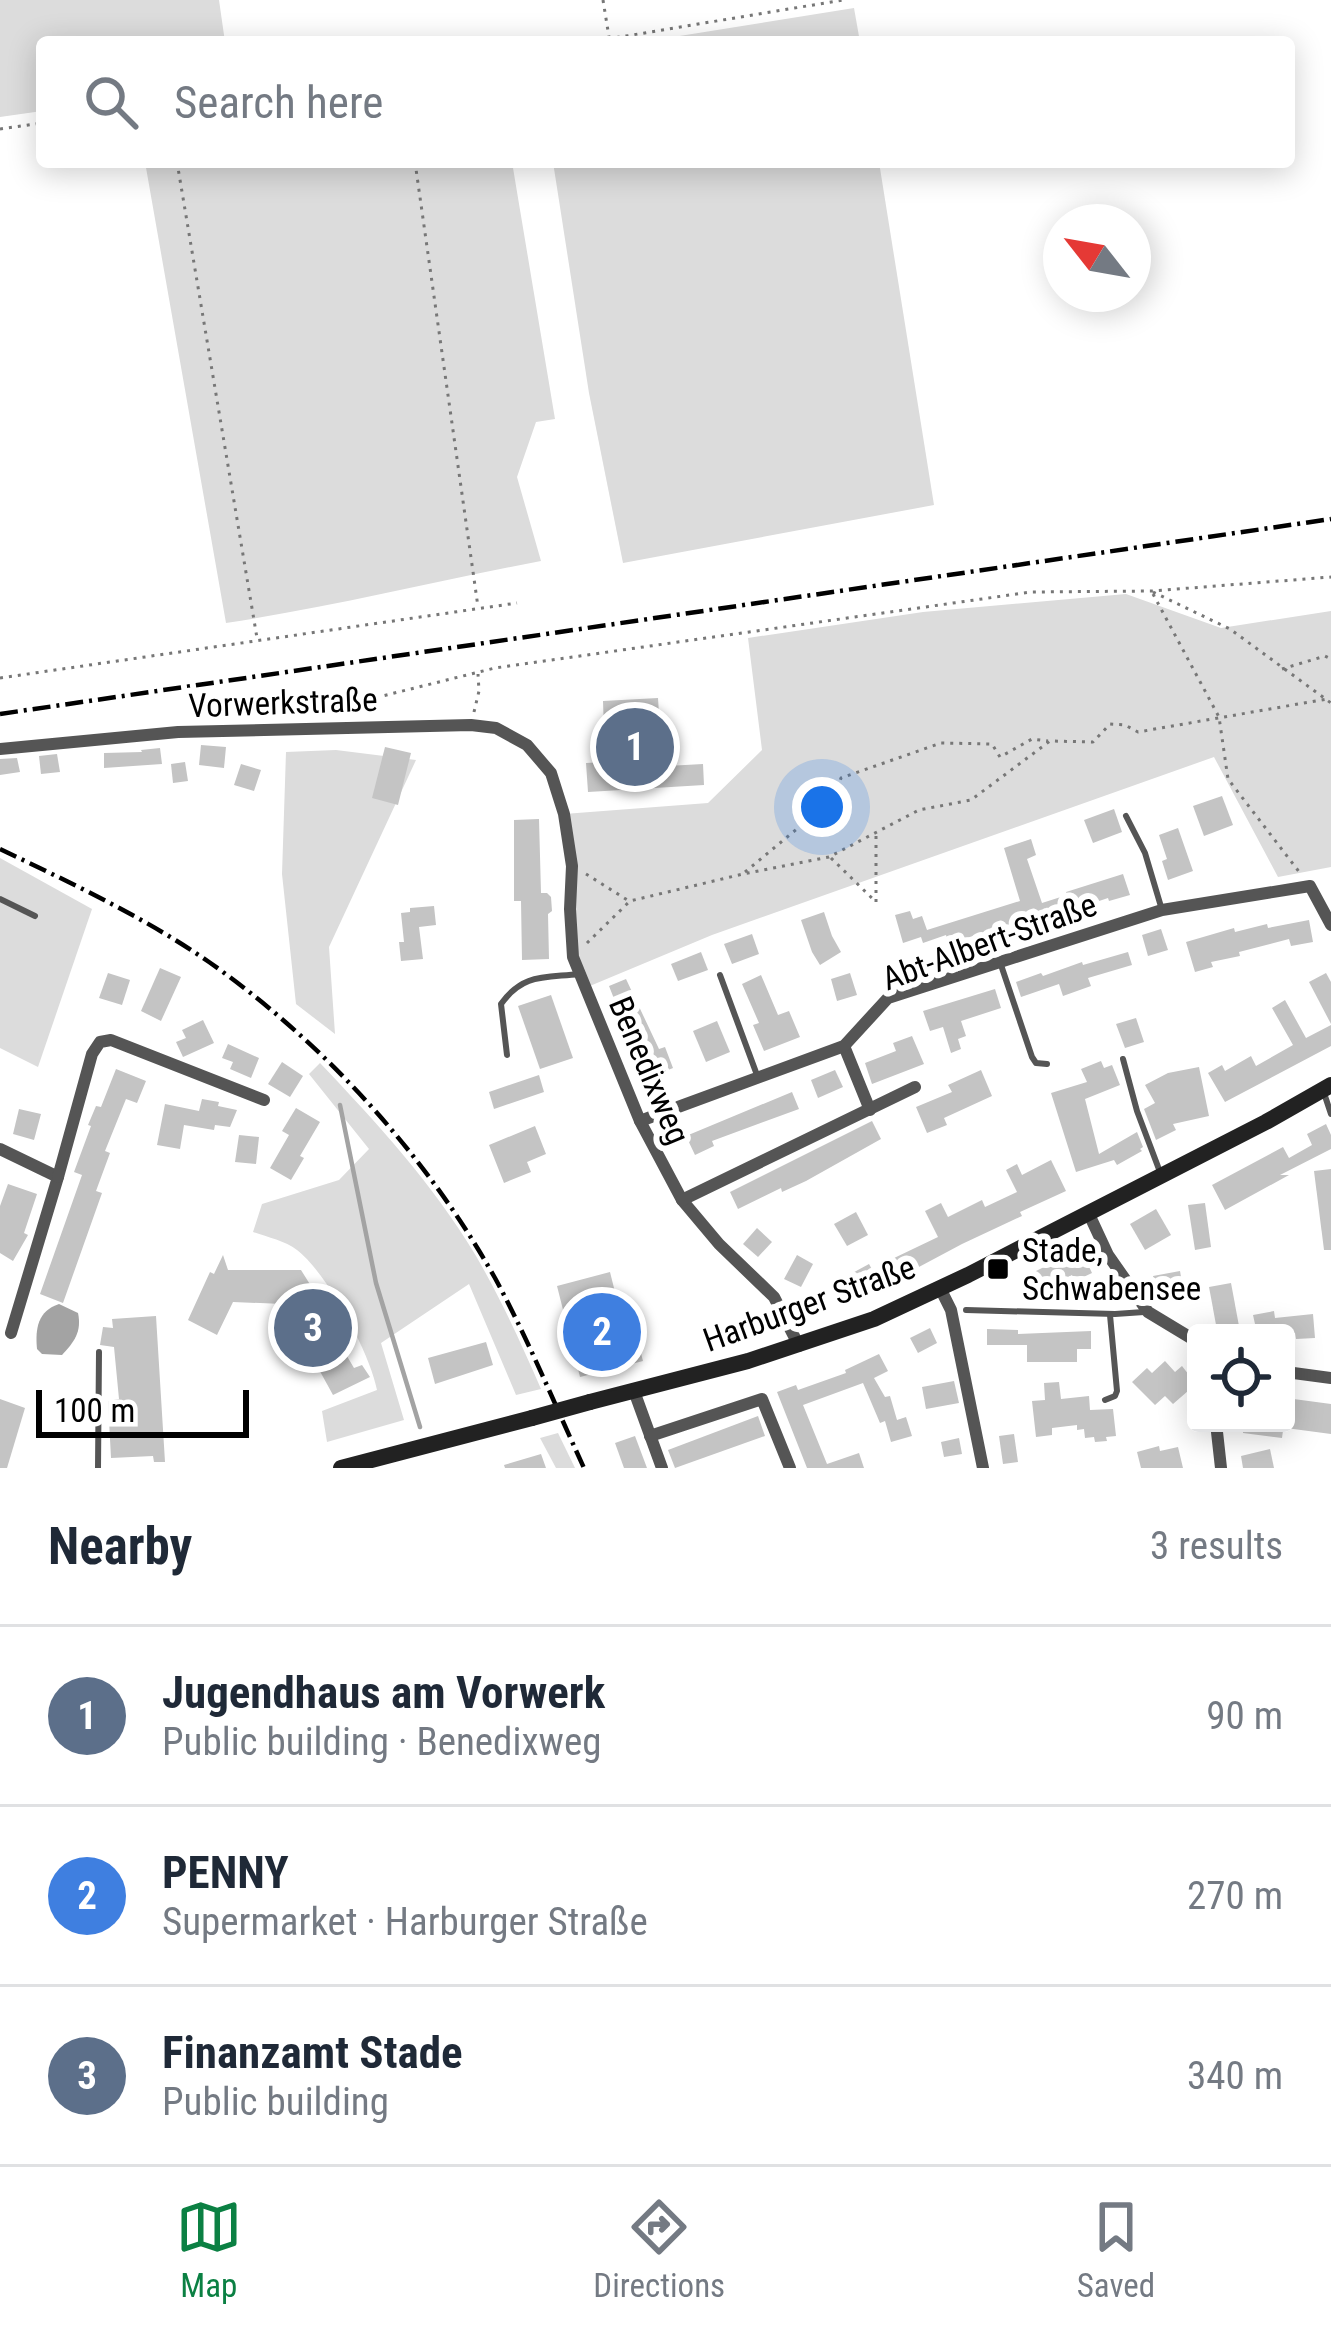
<!DOCTYPE html>
<meta charset="utf-8">
<style>
body{margin:0;font-family:"Roboto Condensed",sans-serif;background:#f2f2f3;color:#1f2937}
.controls{position:absolute;right:36px;bottom:36px;display:grid;overflow:hidden;border-radius:12px;box-shadow:0 6px 30px #0003}
.controls button{width:108px;height:108px;display:grid;place-items:center;padding:0;border:0;border-bottom:3px solid #e0e1e3;background:#fff;color:#1f2937;font:60px sans-serif}
.compass{position:absolute;left:1043px;top:204px;width:108px;height:108px;border-radius:50%;background:#fff;box-shadow:0 6px 30px #0003;rotate:301deg}
.scale{position:absolute;left:36px;bottom:30px;width:213px;box-sizing:border-box;padding-left:12px;border:6px solid #000;border-top:0;font-size:33px;line-height:42px;white-space:nowrap;color:#000;-webkit-text-stroke:9px #fff;paint-order:stroke}
.you{position:absolute;left:822px;top:807px;width:42px;height:42px;margin:-30px;border:9px solid #fff;border-radius:50%;background:#1a73e8;box-shadow:0 0 0 18px #1a73e833}
.badge{display:grid;place-items:center;width:78px;height:78px;border-radius:50%;background:#0b8043;color:#fff;font-size:39px;font-weight:700}
.pin{position:absolute;translate:-50% -50%;border:6px solid #fff;box-shadow:0 3px 12px #0006}
.list{margin:0;padding:0;list-style:none}
h2{display:flex;justify-content:space-between;align-items:center;height:156px;margin:0;padding:0 48px;font-size:51px}
h2 small{font-size:39px;font-weight:400;color:#747a83}
.list li{display:grid;grid-template-columns:78px 1fr auto;gap:36px;align-items:center;box-sizing:border-box;height:180px;padding:0 48px;border-top:3px solid #e0e1e3}
.list b{display:block;font-size:45px;white-space:nowrap}
.list p{margin:0;font-size:39px;white-space:nowrap;color:#747a83}
.list em{font-size:39px;font-style:normal;color:#747a83}
.icon{flex:none;width:66px;height:66px;fill:none;stroke:currentColor;stroke-width:2;stroke-linecap:round;stroke-linejoin:round}
.map{position:relative;flex:none;width:1331px;height:1468px;overflow:hidden}
.search{position:absolute;background:#fff;box-shadow:0 6px 30px #0003;left:36px;right:36px;top:36px;height:132px;display:flex;align-items:center;gap:30px;box-sizing:border-box;padding:0 42px;border-radius:12px;color:#747a83;font-size:45px}
.sheet{height:696px;background:#fff}
nav{display:flex;justify-content:space-around;align-items:center;box-sizing:border-box;height:168px;border-top:3px solid #e0e1e3;background:#fff;font-size:33px;color:#747a83}
nav a{display:grid;justify-items:center;gap:6px}
nav .on{color:#0b8043}
.map>svg:first-child{display:block}
.green{fill:#dcdcdc}
.water{fill:#a3a3a3}
.lines{fill:none;stroke-linecap:round;stroke-linejoin:round}
.stream{stroke:#a3a3a3;stroke-width:4.5}
.building{fill:#c4c4c4}
.path{stroke:#777;stroke-width:3;stroke-dasharray:3 6;stroke-linecap:butt}
.lane{stroke:#555;stroke-width:6}
.street{stroke:#555;stroke-width:12}
.secondary{stroke:#222;stroke-width:16}
.rail{stroke:#000;stroke-width:4.5;stroke-dasharray:18 6 3 6;stroke-linecap:butt}
.secondary-bridge{stroke:#222;stroke-width:16}
.poi-dot{fill:#000;stroke:#fff;stroke-width:4.5}
.labels{text-anchor:middle;stroke-width:12;stroke-linejoin:round;paint-order:stroke}
.street-label{font-size:33px;fill:#000;stroke:#fff}
.poi-label{font-size:33px;fill:#000;stroke:#fff;text-anchor:start}
</style>
<div class="map">
<svg width="1331" height="1468" viewBox="0 0 1331 1468">
<rect width="100%" height="100%" fill="#fff"/>
<g class="green">
<polygon points="0,0 219,0 225,42 42,42 42,111 0,117"/>
<polygon points="854,8 860,42 642,42"/>
<path d="M145,162H512L555,419L536,422L517,477L541,561C436,581 332,607 226,623Z"/>
<polygon points="553,162 879,162 934,505 623,563 589,393"/>
<polygon points="1126,594 1221,628 1331,611 1331,867 1278,877 1214,757 712,935 585,988 573,957 564,814 708,803 762,750 748,638 923,612"/>
<polygon points="336,750 416,760 329,947 335,1034 296,1004 282,874 286,752"/>
<polygon points="0,858 92,909 38,1067 0,1048"/>
<path d="M320,1063C376,1122 434,1185 476,1256C501,1299 521,1343 541,1389L516,1395L469,1284L381,1343L404,1420L327,1442L322,1411L377,1390C370,1353 327,1273 297,1250C285,1241 267,1237 253,1232L262,1204L339,1180L369,1149L309,1074Z"/>
<polygon points="558,1433 575,1468 556,1468 540,1438"/>
</g>
<path class="water" d="M59,1304L78,1313C82,1332 74,1342 62,1355L42,1354L37,1349C35,1328 38,1311 59,1304Z"/>
<g class="lines">
<polyline class="stream" points="340,1105 376,1283 420,1427"/>
</g>
<g class="building">
<polygon points="658,698 660,730 647,731 649,767 703,764 704,785 588,792 586,763 623,761 622,731 604,732 603,701"/>
<polygon points="201,745 226,747 224,768 199,765"/>
<polygon points="385,747 411,753 398,805 372,798"/>
<polygon points="160,748 162,764 104,768 104,753 142,752 141,750"/>
<polygon points="57,754 60,772 41,774 39,756"/>
<polygon points="17,758 20,772 0,775 0,759"/>
<polygon points="185,762 188,781 173,783 171,764"/>
<polygon points="241,764 261,770 254,791 234,785"/>
<polygon points="1222,796 1233,825 1204,836 1193,806"/>
<polygon points="1114,809 1122,832 1093,843 1084,820"/>
<polygon points="539,819 541,893 547,893 551,897 552,911 548,914 549,959 522,960 521,901 514,901 514,820"/>
<polygon points="1178,828 1193,871 1168,880 1162,861 1167,859 1159,835"/>
<polygon points="1031,839 1036,855 1027,859 1042,903 1067,895 1066,892 1123,874 1130,895 1109,901 1108,898 1028,925 1026,919 948,944 946,935 923,943 921,937 903,943 895,915 910,911 913,919 922,916 927,930 1020,901 1004,848"/>
<polygon points="434,906 436,925 419,927 423,959 401,961 399,942 404,942 401,913 410,912 410,908"/>
<polygon points="824,912 832,936 841,952 820,965 812,952 801,920"/>
<polygon points="1309,920 1313,942 1291,946 1289,939 1239,952 1240,956 1211,962 1213,967 1195,972 1186,942 1234,928 1235,932 1267,924 1268,928"/>
<polygon points="1161,929 1168,950 1148,956 1142,935"/>
<polygon points="752,934 759,954 732,964 724,944"/>
<polygon points="701,952 708,970 678,981 671,964"/>
<polygon points="1128,952 1132,965 1088,978 1091,986 1063,996 1059,984 1021,997 1016,982 1041,973 1043,976 1082,962 1083,965"/>
<polygon points="160,968 181,977 161,1021 141,1011"/>
<polygon points="108,973 130,980 122,1005 99,998"/>
<polygon points="850,973 857,995 837,1001 831,979"/>
<polygon points="1326,973 1331,982 1331,1024 1309,982"/>
<polygon points="761,975 778,1015 789,1011 800,1037 764,1051 753,1025 759,1023 742,984"/>
<polygon points="626,979 659,1049 665,1047 673,1068 644,1080 636,1059 641,1057 622,1019 609,986"/>
<polygon points="995,989 1001,1008 961,1021 966,1036 958,1039 961,1049 951,1053 943,1027 930,1031 923,1011"/>
<polygon points="551,995 573,1058 540,1069 518,1006"/>
<polygon points="1285,1000 1306,1038 1331,1025 1331,1046 1225,1102 1208,1073 1222,1065 1225,1071 1251,1056 1256,1066 1293,1045 1272,1008"/>
<polygon points="1136,1018 1144,1042 1125,1048 1116,1024"/>
<polygon points="203,1020 214,1043 183,1057 176,1042 186,1038 182,1030"/>
<polygon points="717,1021 730,1052 706,1062 693,1031"/>
<polygon points="912,1036 924,1064 872,1084 865,1063 896,1051 893,1043"/>
<polygon points="228,1044 259,1058 251,1078 230,1069 233,1062 222,1058"/>
<polygon points="1101,1061 1104,1068 1112,1065 1120,1085 1085,1099 1099,1154 1137,1132 1143,1147 1140,1149 1142,1151 1117,1165 1114,1160 1076,1172 1051,1093 1087,1082 1081,1069"/>
<polygon points="282,1062 303,1076 290,1097 268,1084"/>
<polygon points="1199,1067 1209,1116 1173,1124 1176,1130 1156,1140 1144,1109 1155,1103 1145,1085 1168,1073"/>
<polygon points="116,1069 146,1081 137,1103 126,1099 105,1151 110,1153 96,1191 102,1193 63,1303 40,1294 82,1175 74,1172 91,1126 88,1125 96,1106 101,1107"/>
<polygon points="835,1070 843,1087 818,1098 811,1080"/>
<polygon points="981,1070 992,1096 944,1118 947,1125 927,1133 916,1107 952,1092 948,1085"/>
<polygon points="539,1075 544,1092 494,1109 489,1092"/>
<polygon points="792,1092 799,1109 712,1141 714,1146 695,1155 686,1136"/>
<polygon points="202,1099 219,1102 218,1106 237,1110 230,1127 215,1125 214,1130 184,1125 180,1149 157,1145 165,1104 199,1111"/>
<polygon points="296,1108 320,1122 300,1156 304,1158 291,1180 270,1168 289,1135 282,1131"/>
<polygon points="19,1109 41,1114 34,1140 13,1134"/>
<polygon points="872,1121 881,1139 806,1181 782,1192 781,1188 738,1209 730,1192"/>
<polygon points="1326,1124 1331,1135 1331,1149 1280,1175 1289,1175 1225,1210 1212,1185 1283,1147 1289,1158 1312,1145 1307,1134"/>
<polygon points="535,1126 546,1154 527,1162 531,1172 504,1183 489,1145"/>
<polygon points="239,1135 259,1137 256,1164 235,1162"/>
<polygon points="1051,1160 1066,1191 1020,1212 1022,1216 962,1244 902,1276 892,1259 938,1237 925,1211 941,1203 948,1217 982,1200 985,1207 1017,1192 1006,1170 1017,1164 1022,1175"/>
<polygon points="1331,1169 1331,1250 1324,1250 1314,1171"/>
<polygon points="8,1184 37,1194 24,1233 28,1235 13,1261 0,1253 0,1206"/>
<polygon points="1205,1203 1211,1247 1195,1250 1188,1205"/>
<polygon points="1156,1209 1171,1235 1145,1250 1130,1224"/>
<polygon points="856,1212 868,1235 847,1246 834,1224"/>
<polygon points="757,1228 772,1242 758,1257 743,1244"/>
<polygon points="1083,1254 1092,1273 1075,1281 1072,1275 1033,1295 1024,1277 1054,1262 1057,1268"/>
<polygon points="223,1255 228,1270 301,1270 311,1286 309,1292 354,1368 362,1365 370,1377 333,1395 283,1304 233,1302 217,1335 188,1320 210,1272 214,1274"/>
<polygon points="797,1255 813,1264 801,1287 784,1279"/>
<polygon points="869,1264 880,1284 844,1303 834,1283"/>
<polygon points="1180,1271 1184,1294 1158,1299 1153,1276"/>
<polygon points="610,1272 623,1324 633,1322 643,1361 580,1377 557,1286"/>
<polygon points="1231,1283 1239,1326 1217,1330 1209,1287"/>
<polygon points="1274,1311 1275,1318 1313,1314 1315,1338 1296,1339 1295,1333 1257,1333 1253,1315"/>
<polygon points="156,1316 165,1462 154,1462 153,1456 111,1458 108,1401 119,1399 114,1347 100,1345 103,1327 113,1328 112,1319"/>
<polygon points="930,1328 937,1343 918,1353 910,1338"/>
<polygon points="987,1329 1018,1330 1018,1334 1091,1331 1091,1349 1077,1349 1077,1362 1027,1362 1027,1345 987,1345"/>
<polygon points="486,1342 493,1365 435,1384 428,1358"/>
<polygon points="879,1354 888,1371 874,1378 885,1397 890,1396 897,1420 906,1417 912,1436 891,1442 885,1421 880,1423 863,1383 803,1405 827,1464 859,1453 864,1468 807,1468 777,1392 796,1385 798,1390 846,1373 845,1370"/>
<polygon points="1165,1361 1175,1372 1182,1366 1196,1384 1173,1404 1165,1396 1155,1405 1132,1382 1147,1368 1152,1373"/>
<polygon points="954,1381 959,1403 926,1409 922,1387"/>
<polygon points="1059,1382 1061,1399 1089,1396 1090,1410 1113,1409 1116,1436 1106,1437 1107,1441 1095,1442 1094,1437 1085,1438 1084,1429 1077,1430 1077,1425 1052,1428 1052,1435 1036,1437 1032,1401 1045,1400 1044,1383"/>
<polygon points="1286,1398 1331,1404 1331,1434 1286,1428"/>
<polygon points="0,1399 25,1408 7,1468 0,1468"/>
<polygon points="758,1416 765,1436 675,1468 668,1450"/>
<polygon points="1243,1423 1284,1423 1282,1438 1243,1433"/>
<polygon points="1014,1434 1018,1462 1003,1464 999,1436"/>
<polygon points="635,1436 647,1468 624,1468 615,1443"/>
<polygon points="959,1438 962,1454 944,1457 941,1442"/>
<polygon points="1159,1446 1160,1451 1178,1447 1183,1468 1141,1468 1137,1452"/>
<polygon points="1270,1449 1274,1468 1243,1468 1241,1456"/>
<polygon points="541,1454 546,1468 505,1468 504,1465"/>
</g>
<g class="lines">
<g class="path">
<polyline points="603,0 609,37"/>
<polyline points="590,42 843,0"/>
<polyline points="0,129 42,123"/>
<polyline points="177,162 257,638"/>
<polyline points="415,162 478,607"/>
<polyline points="1153,592 1230,629 1331,703"/>
<polyline points="1153,594 1219,717 1228,779 1300,873"/>
<polyline points="1282,669 1325,656 1331,659"/>
<polyline points="0,678 517,603"/>
<polyline points="474,712 479,691 478,674"/>
<polyline points="306,715 495,668 1031,592 1152,591 1331,577"/>
<polyline points="831,858 876,902 876,831"/>
<polyline points="745,872 833,799 841,778 941,743 992,744 1000,757 1032,739 1048,741"/>
<polyline points="586,874 629,901"/>
<polyline points="587,943 630,901 743,874 829,857 919,810 971,800 1050,741 1093,742 1110,724 1125,725 1138,732 1327,699"/>
</g>
<g class="lane">
<polyline points="1126,816 1145,853 1162,910"/>
<polyline points="0,899 35,916"/>
<polyline points="1001,965 1032,1057 1036,1063 1047,1064"/>
<polyline points="720,975 757,1075"/>
<path d="M507,1055L501,1004C523,973 545,978 579,974"/>
<polyline points="1123,1059 1137,1111 1160,1172"/>
<polyline points="1324,1093 1331,1114"/>
<polyline points="966,1310 1115,1314 1144,1312"/>
<polyline points="1105,1400 1115,1396 1117,1391 1110,1315"/>
<polyline points="98,1468 99,1352"/>
</g>
<g class="street">
<polyline points="0,749 178,732 471,725 496,728 527,745 551,773 564,814 572,866 570,909 573,957 640,1121 682,1200 719,1244 774,1297 799,1346"/>
<polyline points="844,1046 870,1110"/>
<polyline points="640,1121 844,1046 888,998 1162,910 1310,886 1331,925"/>
<polyline points="0,1149 58,1177 11,1333"/>
<polyline points="58,1177 92,1054 100,1042 111,1040 264,1100"/>
<polyline points="682,1200 915,1087"/>
<polyline points="1088,1212 1108,1255 1148,1312 1196,1341"/>
<polyline points="940,1288 951,1310 983,1468"/>
<polyline points="1286,1372 1331,1378"/>
<polyline points="634,1391 662,1468"/>
<polyline points="1216,1423 1221,1468"/>
<polyline points="650,1436 762,1399 790,1468"/>
</g>
<g class="secondary">
<polyline points="590,1402 748,1361 874,1319 968,1275 1266,1122 1331,1085"/>
<polyline points="341,1468 532,1418"/>
</g>
<g class="rail">
<polyline points="0,714 1331,519"/>
<path d="M0,849C71,883 144,917 209,962C324,1043 426,1155 495,1278C528,1339 555,1405 584,1468"/>
</g>
<polyline class="secondary-bridge" points="532,1418 590,1402"/>
</g>
<rect class="poi-dot" x="986" y="1257" width="24" height="24" rx="6"/>
<g class="labels">
<g class="street-label">
<text transform="translate(283 702) rotate(-2)" y="12">Vorwerkstraße</text>
<text transform="translate(989 941) rotate(-20)" y="12">Abt-Albert-Straße</text>
<text transform="translate(650 1070) rotate(67)" y="12">Benedixweg</text>
<text transform="translate(809 1303) rotate(-20)" y="12">Harburger Straße</text>
</g>
<g class="poi-label">
<text x="1022" y="1262">Stade,<tspan x="1022" dy="38">Schwabensee</tspan></text>
</g>
</g>
</svg>
<div class="controls">
<button><svg class="icon" aria-label="locate" viewBox="0 0 24 24"><circle cx="12" cy="12" r="6"/><path d="M12 2v4M12 18v4M2 12h4M18 12h4"/></svg></button>
</div>
<svg class="compass" viewBox="-18 -18 36 36"><path d="M0-13l5 13h-10z" fill="#e53935"/><path d="M0 13l5-13h-10z" fill="#747a83"/></svg>
<div class="scale">100 m</div>
<div class="you"></div>
<div class="pin badge" style="left:635px;top:747px;background:#5c6f8a">1</div>
<div class="pin badge" style="left:602px;top:1332px;background:#3f7fe0">2</div>
<div class="pin badge" style="left:313px;top:1328px;background:#5c6f8a">3</div>
<div class="search"><svg class="icon" aria-label="search" viewBox="0 0 24 24"><circle cx="10" cy="10" r="6"/><path d="M15 15l6 6"/></svg>Search here</div>
</div>
<section class="sheet">
<h2>Nearby<small>3 results</small></h2>
<ul class="list">
<li><span class="badge" style="background:#5c6f8a">1</span><div><b>Jugendhaus am Vorwerk</b><p>Public building · Benedixweg</p></div><em>90 m</em></li>
<li><span class="badge" style="background:#3f7fe0">2</span><div><b>PENNY</b><p>Supermarket · Harburger Straße</p></div><em>270 m</em></li>
<li><span class="badge" style="background:#5c6f8a">3</span><div><b>Finanzamt Stade</b><p>Public building</p></div><em>340 m</em></li>
</ul>
</section>
<nav>
<a class="on"><svg class="icon" aria-label="map" viewBox="0 0 24 24"><path d="M3 6l6-2 6 2 6-2v14l-6 2-6-2-6 2zM9 4v14M15 6v14"/></svg>Map</a>
<a><svg class="icon" aria-label="directions" viewBox="0 0 24 24"><path d="M12 3l9 9-9 9-9-9zM9 14v-3h6M13 9l2 2-2 2"/></svg>Directions</a>
<a><svg class="icon" aria-label="saved" viewBox="0 0 24 24"><path d="M7 4h10v16l-5-4-5 4z"/></svg>Saved</a>
</nav>
